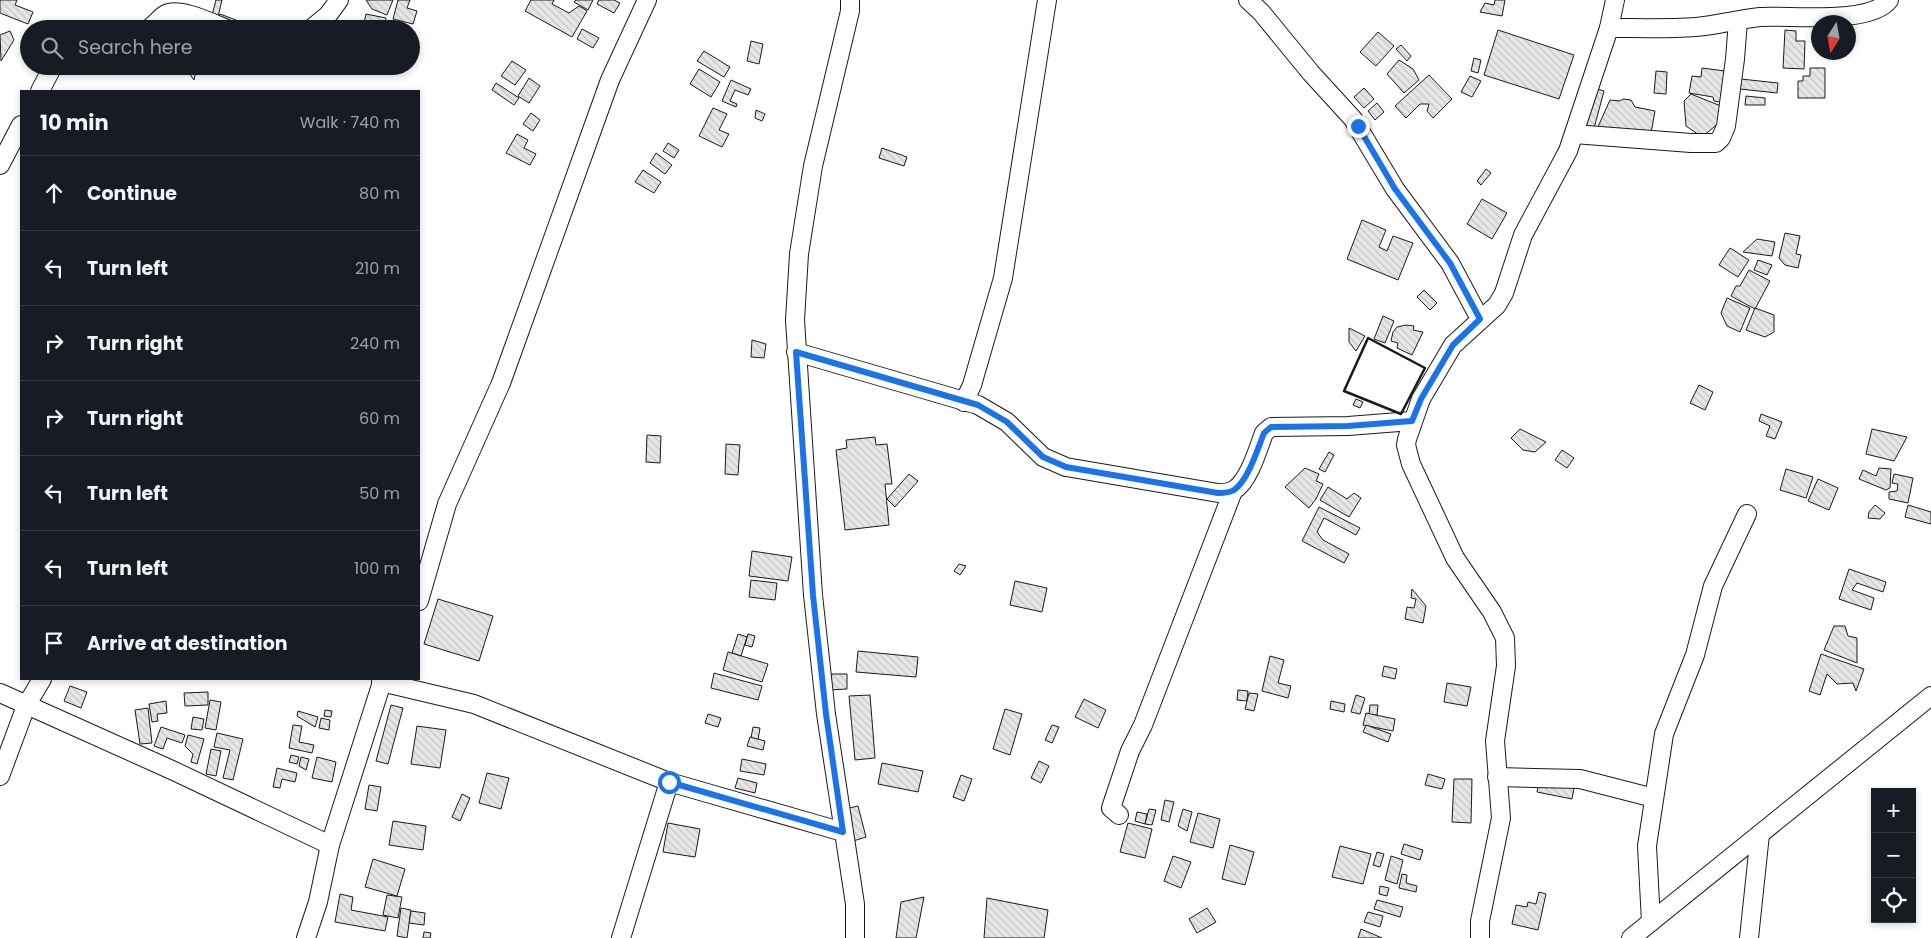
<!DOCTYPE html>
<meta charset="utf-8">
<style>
body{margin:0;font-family:Poppins,sans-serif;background:#20242c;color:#f1f3f6}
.controls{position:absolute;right:15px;bottom:15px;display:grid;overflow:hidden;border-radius:0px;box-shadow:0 2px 8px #0003}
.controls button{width:45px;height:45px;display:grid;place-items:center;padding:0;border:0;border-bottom:1px solid #363941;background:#171b24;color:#f1f3f6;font:25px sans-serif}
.compass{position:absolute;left:1811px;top:15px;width:45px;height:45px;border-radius:50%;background:#171b24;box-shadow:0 2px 8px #0003;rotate:191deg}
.stop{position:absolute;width:15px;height:15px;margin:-11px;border:4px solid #1a73e8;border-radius:50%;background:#fff}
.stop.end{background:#1a73e8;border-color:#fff;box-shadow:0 1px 5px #0008}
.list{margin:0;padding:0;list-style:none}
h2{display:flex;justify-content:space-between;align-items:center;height:65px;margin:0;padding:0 20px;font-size:21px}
h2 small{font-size:16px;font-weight:400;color:#9ea1a6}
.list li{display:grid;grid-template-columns:32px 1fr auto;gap:15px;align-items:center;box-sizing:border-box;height:75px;padding:0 20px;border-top:1px solid #363941}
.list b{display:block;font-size:19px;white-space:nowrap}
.list em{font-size:16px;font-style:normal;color:#9ea1a6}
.icon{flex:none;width:28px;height:28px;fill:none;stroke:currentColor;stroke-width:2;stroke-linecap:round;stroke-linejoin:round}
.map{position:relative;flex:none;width:1931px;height:938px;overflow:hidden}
.search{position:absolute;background:#171b24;box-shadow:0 2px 8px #0003;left:20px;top:20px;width:400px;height:55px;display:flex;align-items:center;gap:12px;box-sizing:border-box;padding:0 18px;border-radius:28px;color:#9ea1a6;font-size:19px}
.panel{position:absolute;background:#171b24;box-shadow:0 2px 8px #0003;left:20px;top:90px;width:400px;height:590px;border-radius:0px}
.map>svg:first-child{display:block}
.building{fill:url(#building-back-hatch);stroke:#1a1a1a}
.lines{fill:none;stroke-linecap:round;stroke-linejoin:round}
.minor-casing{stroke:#1a1a1a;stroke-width:20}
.minor{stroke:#fff;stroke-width:18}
.wall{stroke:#1a1a1a;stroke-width:2.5}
.route{stroke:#1a73e8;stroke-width:6}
</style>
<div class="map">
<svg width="1931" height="938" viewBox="0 0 1931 938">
<defs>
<pattern id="building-back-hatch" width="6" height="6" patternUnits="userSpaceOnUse" patternTransform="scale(1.25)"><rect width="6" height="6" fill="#e6e6e6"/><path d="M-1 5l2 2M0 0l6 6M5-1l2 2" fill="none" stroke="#c5c5c5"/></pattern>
</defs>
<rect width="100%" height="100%" fill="#fff"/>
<g class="building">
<polygon points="0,0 17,0 15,5 33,12 28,24 0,13"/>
<polygon points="216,0 222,0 217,21 211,19"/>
<polygon points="366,0 393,0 387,15 372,9"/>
<polygon points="398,0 410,0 407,8 417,11 413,24 393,19"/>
<polygon points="531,0 554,0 552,4 569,13 579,6 587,11 572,37 525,11"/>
<polygon points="576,0 593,0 588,10 574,2"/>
<polygon points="599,0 614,0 620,3 614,13 597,4"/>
<polygon points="1495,0 1505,0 1502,16 1480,12 1485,3 1494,5"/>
<polygon points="220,14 236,20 233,29 217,23"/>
<polygon points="366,14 386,18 384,29 356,29 357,26 363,28"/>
<polygon points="177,22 205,28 205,29 175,29"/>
<polygon points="582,29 599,38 593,48 577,39"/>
<polygon points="1498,30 1574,55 1559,99 1484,75"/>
<polygon points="1785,30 1796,31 1796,41 1805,41 1804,69 1783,68"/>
<polygon points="10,31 14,40 1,61 0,35"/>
<polygon points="1378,32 1394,46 1376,66 1360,52"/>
<polygon points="751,41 763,44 759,64 747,61"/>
<polygon points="1401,45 1411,56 1407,61 1396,49"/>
<polygon points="704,51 730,67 724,77 697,61"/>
<polygon points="1474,58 1481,60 1478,73 1471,71"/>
<polygon points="1399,60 1413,69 1419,80 1404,93 1387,74"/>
<polygon points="512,61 526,70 515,85 501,76"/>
<polygon points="185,66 197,66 194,80 189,73"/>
<polygon points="1702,68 1725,71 1720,102 1714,101 1713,97 1689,93 1692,76 1701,77"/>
<polygon points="1810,68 1825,68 1825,98 1798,98 1798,81 1803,81 1803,76 1810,76"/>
<polygon points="699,69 720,82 711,97 690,84"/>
<polygon points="1656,71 1667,72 1666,94 1654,93"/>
<polygon points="1429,75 1452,99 1433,118 1427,111 1429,104 1420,104 1406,118 1395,106"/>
<polygon points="1470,76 1481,81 1472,97 1461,92"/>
<polygon points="529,78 540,86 529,103 518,96"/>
<polygon points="1741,79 1778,83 1777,93 1740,89"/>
<polygon points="731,80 751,89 748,95 735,90 730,101 737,104 736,107 722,101"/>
<polygon points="496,83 519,98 514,105 492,90"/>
<polygon points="1364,88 1374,99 1364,108 1354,97"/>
<polygon points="1594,88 1604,91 1593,132 1582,129"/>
<polygon points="1691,94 1721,106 1720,122 1702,137 1686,126 1684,101"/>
<polygon points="1746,96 1765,98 1765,105 1745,105"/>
<polygon points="1623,99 1631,100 1635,107 1655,111 1650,139 1597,129 1610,100 1620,101"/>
<polygon points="1377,103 1384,112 1375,120 1368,111"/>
<polygon points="713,108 727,114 719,130 729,134 722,147 699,136"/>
<polygon points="756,110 765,114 762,121 755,118"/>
<polygon points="531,113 540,120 533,131 523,124"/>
<polygon points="517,134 528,140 524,148 536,154 530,165 506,153"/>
<polygon points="668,143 679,150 674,158 663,151"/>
<polygon points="882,148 907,157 904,166 879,158"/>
<polygon points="656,153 672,165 665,174 650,163"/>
<polygon points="1486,169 1491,173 1481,185 1477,181"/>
<polygon points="643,170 661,182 654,193 635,182"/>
<polygon points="1482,199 1507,213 1492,239 1467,224"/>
<polygon points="1362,220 1386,230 1379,247 1387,251 1393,236 1413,243 1398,280 1347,259"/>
<polygon points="1785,233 1800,236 1796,254 1801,255 1798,268 1785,265 1779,258"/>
<polygon points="1757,239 1775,242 1772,256 1743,252"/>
<polygon points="1730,248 1749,260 1738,277 1719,265"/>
<polygon points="1758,260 1772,265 1767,275 1754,270"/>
<polygon points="1749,270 1770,281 1755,309 1731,296 1736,286 1740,286"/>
<polygon points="1424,290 1437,303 1430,310 1417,297"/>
<polygon points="1727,298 1750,308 1740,332 1727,326 1721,313"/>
<polygon points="1755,308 1774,315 1774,332 1765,337 1746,330"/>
<polygon points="1383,316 1394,321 1385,343 1374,339"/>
<polygon points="1406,325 1414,326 1413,330 1423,332 1412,355 1397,348 1398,343 1391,341 1393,332 1397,327"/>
<polygon points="1349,328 1365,336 1356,351 1349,342"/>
<polygon points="752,340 766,344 764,358 751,357"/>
<polygon points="1699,385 1713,392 1705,410 1690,403"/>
<polygon points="1356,399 1363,402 1360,408 1353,405"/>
<polygon points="1761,414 1782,422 1775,439 1766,436 1770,426 1759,421"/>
<polygon points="1520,429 1546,442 1535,452 1523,450 1511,438"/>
<polygon points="1872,429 1907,437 1894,461 1866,454"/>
<polygon points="647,435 661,436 660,463 646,462"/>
<polygon points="875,437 876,445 887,444 892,484 885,484 889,525 845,530 836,450 847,448 846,440"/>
<polygon points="726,444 740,445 738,475 725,474"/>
<polygon points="1562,450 1574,458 1567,468 1555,460"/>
<polygon points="1329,452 1334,455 1325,472 1319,469"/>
<polygon points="1305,468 1319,474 1316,481 1323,484 1316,499 1309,508 1285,487"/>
<polygon points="1879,468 1891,469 1890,488 1886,490 1859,479 1863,470 1876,476"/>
<polygon points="1786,469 1813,477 1806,498 1780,490"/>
<polygon points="909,474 918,481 895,507 887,499"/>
<polygon points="1894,474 1913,478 1908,503 1889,499 1889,492 1897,491 1898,484 1892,483"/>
<polygon points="1818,479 1838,488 1829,510 1808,501"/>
<polygon points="1328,487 1347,499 1354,493 1361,498 1349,517 1320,500"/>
<polygon points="1875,505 1885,513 1880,519 1868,518 1869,512"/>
<polygon points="1908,505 1931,512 1931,524 1905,517"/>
<polygon points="1319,507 1360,528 1356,535 1324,518 1317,532 1323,540 1349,554 1344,563 1302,541"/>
<polygon points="752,551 792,557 788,581 749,576"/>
<polygon points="959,564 966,566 960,575 954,571"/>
<polygon points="1849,569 1886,582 1883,592 1857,583 1852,590 1874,598 1871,610 1839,599"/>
<polygon points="751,580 777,583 775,600 749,597"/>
<polygon points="1015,581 1047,588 1042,612 1010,605"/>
<polygon points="1412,589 1426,606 1423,623 1405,619 1407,607 1414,608 1416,599 1411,598"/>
<polygon points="438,599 493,616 479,661 424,644"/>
<polygon points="1834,626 1845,626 1848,636 1857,638 1857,663 1824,650"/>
<polygon points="738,634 747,637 741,656 732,653"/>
<polygon points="748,634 755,636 752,647 745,645"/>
<polygon points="858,651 918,657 916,677 856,672"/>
<polygon points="728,652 768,664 762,682 723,670"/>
<polygon points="1821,654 1864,669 1856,691 1853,683 1837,684 1827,674 1820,695 1809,691"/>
<polygon points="1270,656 1284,660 1278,683 1291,686 1288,698 1262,691"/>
<polygon points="1384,666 1397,669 1395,679 1382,676"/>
<polygon points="714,673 762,686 758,700 711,688"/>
<polygon points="827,674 847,674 847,689 828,690"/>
<polygon points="1447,683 1471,687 1467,706 1444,702"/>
<polygon points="70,686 87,692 81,708 64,701"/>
<polygon points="1238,690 1248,691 1247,701 1237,700"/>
<polygon points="208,692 208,705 185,706 184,693"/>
<polygon points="1249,693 1258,694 1254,711 1245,709"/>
<polygon points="870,695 875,758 855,760 849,696"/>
<polygon points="1356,695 1365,698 1360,714 1351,712"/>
<polygon points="1084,699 1106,710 1098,728 1075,717"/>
<polygon points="210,700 221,702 216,730 205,728"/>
<polygon points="166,701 167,713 157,714 158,721 152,722 149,704"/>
<polygon points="1331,701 1345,704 1344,712 1330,709"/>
<polygon points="391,705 403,708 388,764 376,761"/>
<polygon points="1370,705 1378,705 1377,715 1369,715"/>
<polygon points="148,708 152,743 140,744 135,710"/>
<polygon points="1005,709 1022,714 1010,755 993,749"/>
<polygon points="325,710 332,711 331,717 324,716"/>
<polygon points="298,711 318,717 315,727 297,716"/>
<polygon points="1366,713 1395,719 1393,731 1363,725"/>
<polygon points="708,714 721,718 718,727 705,723"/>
<polygon points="193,717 204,719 202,730 191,729"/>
<polygon points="321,718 330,720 329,730 319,728"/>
<polygon points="293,725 302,726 299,742 314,745 312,753 289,748"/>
<polygon points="1052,725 1059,727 1052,743 1045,740"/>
<polygon points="1366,725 1391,734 1388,742 1363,732"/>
<polygon points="417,726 446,730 440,768 411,764"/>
<polygon points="161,727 185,735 182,743 167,738 163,749 154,746"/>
<polygon points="753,727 760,728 758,740 751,738"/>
<polygon points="217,733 243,739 233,780 223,778 230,750 214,747"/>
<polygon points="188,735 204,739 197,764 191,762 193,754 185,746"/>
<polygon points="750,737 765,741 763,750 747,746"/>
<polygon points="211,749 221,751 216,776 206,774"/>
<polygon points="291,755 299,757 297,764 289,762"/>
<polygon points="301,757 309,759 306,770 299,766"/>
<polygon points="317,757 336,762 332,782 312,778"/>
<polygon points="742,759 766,764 764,775 740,771"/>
<polygon points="1039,761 1049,766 1041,783 1031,778"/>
<polygon points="882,763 923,771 918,792 878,784"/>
<polygon points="277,768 297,773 295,782 282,779 280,788 273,787"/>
<polygon points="487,773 509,778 501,809 479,803"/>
<polygon points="1428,774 1445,779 1442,789 1425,785"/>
<polygon points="961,775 972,779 964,801 953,797"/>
<polygon points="738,778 757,783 755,793 735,788"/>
<polygon points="1454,779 1472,779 1471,823 1452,822"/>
<polygon points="1539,781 1574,788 1572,799 1537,792"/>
<polygon points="369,785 381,787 377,811 365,809"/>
<polygon points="462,794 470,798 460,821 452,817"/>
<polygon points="1165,800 1174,802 1169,822 1161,820"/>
<polygon points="858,806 866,837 850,842 841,810"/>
<polygon points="1149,809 1156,810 1152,825 1145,824"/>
<polygon points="1183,809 1192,812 1187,831 1178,826"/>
<polygon points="1137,812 1147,814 1145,824 1135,821"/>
<polygon points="1198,813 1220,819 1213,848 1190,842"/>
<polygon points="393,821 426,826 423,850 389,845"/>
<polygon points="668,823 700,829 695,857 663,852"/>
<polygon points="1128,823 1152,829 1145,858 1120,852"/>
<polygon points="1404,844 1423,850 1420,860 1401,854"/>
<polygon points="1230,845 1254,852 1245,885 1222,879"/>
<polygon points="1340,846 1371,854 1363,884 1332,877"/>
<polygon points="1377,852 1384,854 1380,867 1373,865"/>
<polygon points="1173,856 1191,862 1181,888 1164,881"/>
<polygon points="1391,856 1403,860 1397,884 1385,880"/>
<polygon points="373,859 405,869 397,896 365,887"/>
<polygon points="1402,874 1407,875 1406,883 1417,886 1416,892 1399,888"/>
<polygon points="1380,886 1389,888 1387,896 1379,894"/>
<polygon points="1539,892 1546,894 1538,930 1512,924 1516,905 1527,907 1528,902 1536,904"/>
<polygon points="340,894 353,897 351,910 388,917 385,931 335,922"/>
<polygon points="387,895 402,897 398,918 383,915"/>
<polygon points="924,897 916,938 896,938 901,902"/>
<polygon points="987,898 1048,910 1044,938 984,938"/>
<polygon points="1377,900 1403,907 1400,917 1374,909"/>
<polygon points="401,908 411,910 407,938 397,936"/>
<polygon points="1207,908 1216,922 1197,933 1189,919"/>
<polygon points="411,911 425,913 424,925 409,923"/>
<polygon points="1368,912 1383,916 1380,927 1364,922"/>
<polygon points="1361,929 1382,938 1358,938"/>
<polygon points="424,932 431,933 430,938 423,938"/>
</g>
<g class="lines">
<defs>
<g id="minor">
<polyline points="850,0 850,11 813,166 799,254 795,320 813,595 826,714 855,904 855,938"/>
<polyline points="1248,0 1261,12 1311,73 1353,119 1395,189 1450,263 1480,319"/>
<path d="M1609,28C1638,28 1668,29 1696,27C1718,25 1739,19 1760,17C1790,15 1870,25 1889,0"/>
<path d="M148,29C155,25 159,18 166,14C180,7 212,23 227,29"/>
<polyline points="311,29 328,15 339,0"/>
<polyline points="40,91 53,66"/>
<polyline points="1574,134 1691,143 1716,143 1721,138 1726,126 1735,59 1738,21"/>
<polyline points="0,165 21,125"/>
<path d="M796,352L978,405L1007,422L1043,457L1066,467L1218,493C1223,493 1229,493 1234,490C1249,481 1258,449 1264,433L1271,427L1348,426L1412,421"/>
<polyline points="964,402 972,385 1003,278 1047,0"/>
<polyline points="419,601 447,504 501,383 610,80 647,0"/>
<polyline points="381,682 474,704 669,782 843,832"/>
<polyline points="0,693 174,771 330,845"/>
<polyline points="0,776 26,706 42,679"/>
<polyline points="1497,777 1580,779 1654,798"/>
<polyline points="1119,815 1111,808 1130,751 1143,725 1233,491"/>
<polyline points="1651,922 1647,846 1664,734 1695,655 1713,586 1747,514"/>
<polyline points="306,938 318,902 330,845 383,679"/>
<polyline points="621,938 669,782"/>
<polyline points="1480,938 1480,921 1501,818 1495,741 1506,666 1505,638 1492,612 1455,558 1411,464 1406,445 1407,439 1421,399 1453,345 1497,305 1504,293 1523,235 1568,151 1609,28 1615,0"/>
<polyline points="1631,938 1931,696"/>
<polyline points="1749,938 1760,834"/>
</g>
</defs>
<use href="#minor" class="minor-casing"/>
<use href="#minor" class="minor"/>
<polygon class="wall" points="1368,338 1425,368 1401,414 1344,391"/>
</g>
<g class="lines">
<path class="route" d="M669,782L843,832L826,714L813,595L796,352L978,405L1007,422L1043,457L1066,467L1218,493C1223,493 1229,493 1234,490C1248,481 1258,448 1264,433L1271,427L1348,426L1412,421L1421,399L1453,345L1480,319L1450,263L1395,189L1358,126"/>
</g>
</svg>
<div class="controls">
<button>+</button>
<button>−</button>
<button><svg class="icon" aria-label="locate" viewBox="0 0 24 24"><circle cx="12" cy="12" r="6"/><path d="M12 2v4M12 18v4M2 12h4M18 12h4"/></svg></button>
</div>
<svg class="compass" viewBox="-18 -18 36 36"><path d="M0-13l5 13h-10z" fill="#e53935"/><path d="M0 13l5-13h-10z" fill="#9ea1a6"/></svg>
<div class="stop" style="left:669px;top:782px"></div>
<div class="stop end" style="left:1358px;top:126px"></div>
<div class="search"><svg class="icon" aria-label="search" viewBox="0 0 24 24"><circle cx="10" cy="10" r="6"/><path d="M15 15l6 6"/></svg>Search here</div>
<section class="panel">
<h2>10 min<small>Walk · 740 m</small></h2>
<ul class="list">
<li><svg class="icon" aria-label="ahead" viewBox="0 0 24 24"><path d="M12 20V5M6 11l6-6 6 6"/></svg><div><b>Continue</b></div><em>80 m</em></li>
<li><svg class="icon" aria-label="left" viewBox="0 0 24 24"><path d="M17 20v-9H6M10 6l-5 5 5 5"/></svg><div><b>Turn left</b></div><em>210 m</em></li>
<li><svg class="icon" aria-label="right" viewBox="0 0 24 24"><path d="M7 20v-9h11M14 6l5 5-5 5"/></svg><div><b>Turn right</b></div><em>240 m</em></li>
<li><svg class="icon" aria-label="right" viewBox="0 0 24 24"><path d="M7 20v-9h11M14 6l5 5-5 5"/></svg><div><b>Turn right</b></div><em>60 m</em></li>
<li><svg class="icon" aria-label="left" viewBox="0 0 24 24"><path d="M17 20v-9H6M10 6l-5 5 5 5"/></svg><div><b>Turn left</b></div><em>50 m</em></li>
<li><svg class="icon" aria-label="left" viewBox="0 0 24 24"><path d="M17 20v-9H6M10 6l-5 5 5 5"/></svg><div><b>Turn left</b></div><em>100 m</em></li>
<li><svg class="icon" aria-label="arrive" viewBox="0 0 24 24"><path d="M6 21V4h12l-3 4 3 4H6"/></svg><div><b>Arrive at destination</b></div></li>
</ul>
</section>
</div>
